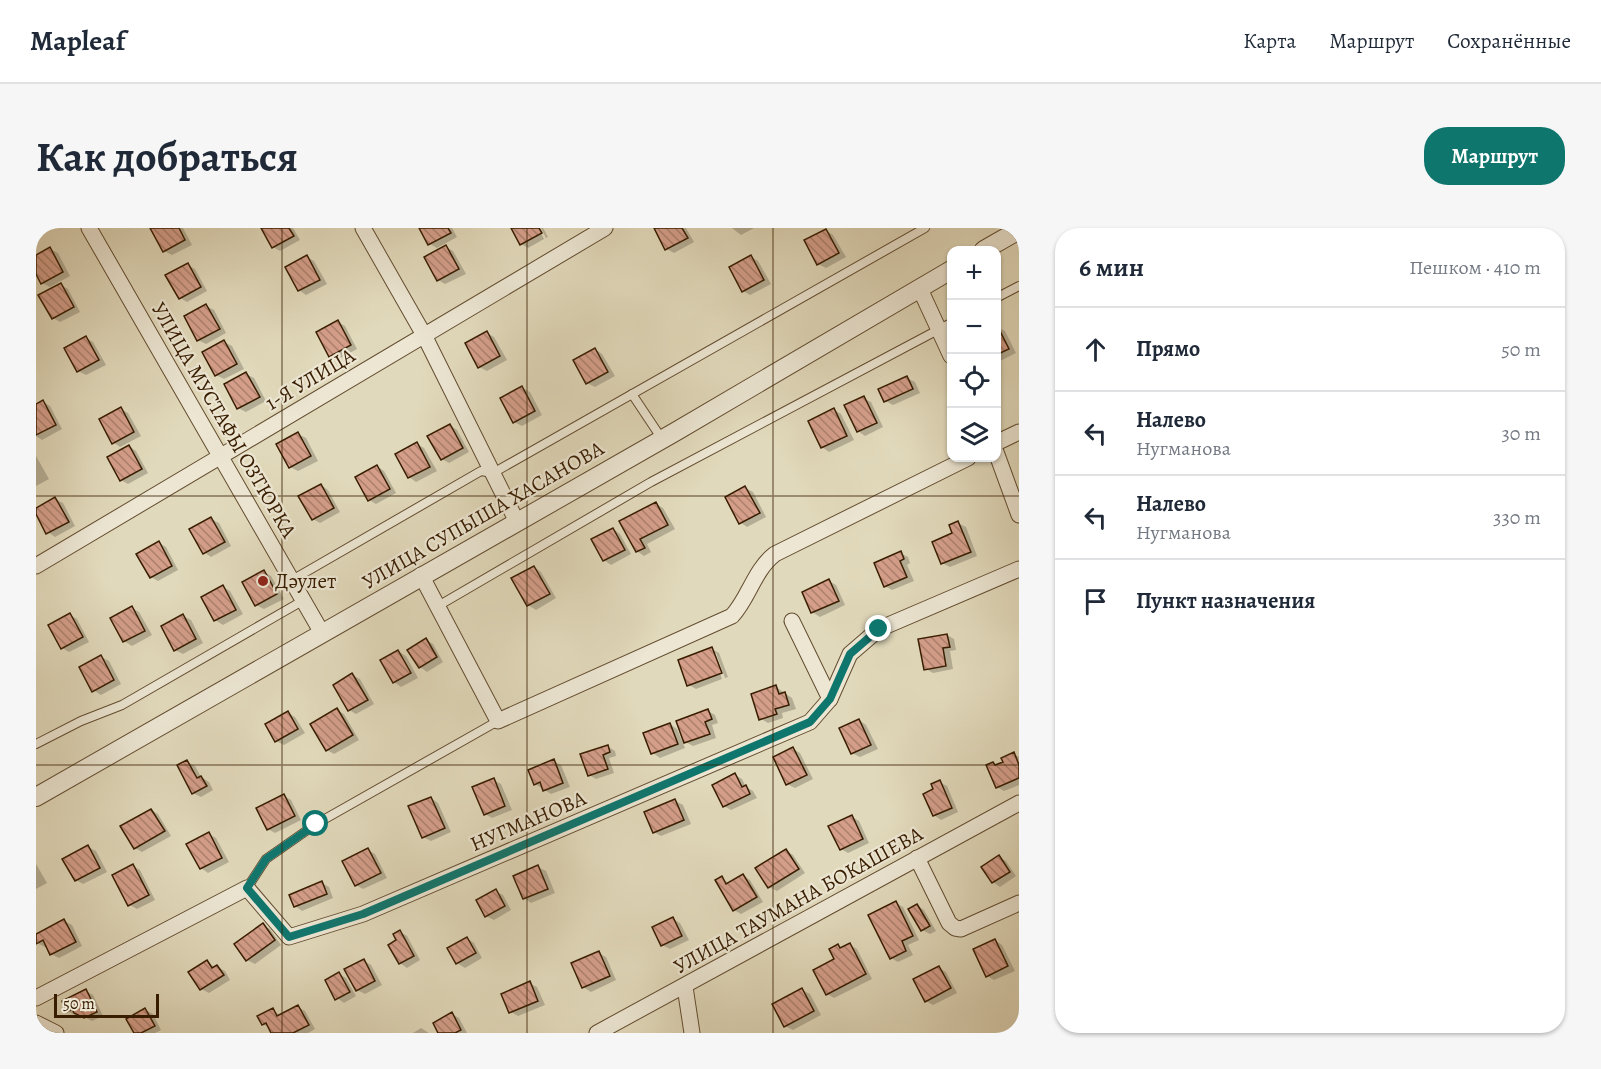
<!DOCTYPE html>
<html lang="ru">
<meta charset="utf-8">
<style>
body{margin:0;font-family:Alegreya,serif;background:#f6f6f7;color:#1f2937}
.controls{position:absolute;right:18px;top:18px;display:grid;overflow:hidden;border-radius:12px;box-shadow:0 2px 4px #0004}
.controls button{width:54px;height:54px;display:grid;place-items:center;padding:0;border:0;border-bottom:2px solid #e0e1e3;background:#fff;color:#1f2937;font:30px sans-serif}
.scale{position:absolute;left:18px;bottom:15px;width:105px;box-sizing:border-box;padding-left:6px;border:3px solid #381d00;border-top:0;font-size:16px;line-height:21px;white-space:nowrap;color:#381d00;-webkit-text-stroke:4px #ece6d3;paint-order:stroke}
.stop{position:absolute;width:18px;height:18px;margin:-14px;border:4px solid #0f766e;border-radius:50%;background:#fff}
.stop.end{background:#0f766e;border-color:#fff;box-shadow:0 2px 6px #0008}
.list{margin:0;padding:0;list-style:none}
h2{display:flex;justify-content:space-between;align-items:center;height:78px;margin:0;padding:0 24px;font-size:26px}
h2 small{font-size:20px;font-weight:400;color:#747a83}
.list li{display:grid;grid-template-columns:39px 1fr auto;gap:18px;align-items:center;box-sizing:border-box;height:84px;padding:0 24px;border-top:2px solid #e0e1e3}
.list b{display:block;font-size:22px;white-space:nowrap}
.list p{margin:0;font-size:20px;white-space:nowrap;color:#747a83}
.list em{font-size:20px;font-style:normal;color:#747a83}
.icon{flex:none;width:33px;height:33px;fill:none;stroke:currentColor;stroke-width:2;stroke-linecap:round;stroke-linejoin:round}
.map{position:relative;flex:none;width:983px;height:805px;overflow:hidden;border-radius:24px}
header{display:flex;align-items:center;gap:36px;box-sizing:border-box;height:84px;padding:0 30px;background:#fff;border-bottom:2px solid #e0e1e3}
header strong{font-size:28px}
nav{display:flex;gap:33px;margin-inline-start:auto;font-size:21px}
.intro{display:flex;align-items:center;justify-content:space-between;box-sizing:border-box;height:144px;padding:0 36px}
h1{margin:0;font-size:42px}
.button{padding:15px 27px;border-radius:24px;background:#0f766e;color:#fff;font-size:21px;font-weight:700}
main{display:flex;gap:36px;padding:0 36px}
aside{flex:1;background:#fff;border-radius:24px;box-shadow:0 2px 4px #0004}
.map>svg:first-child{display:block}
.shadow{fill:#0003}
.building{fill:url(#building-back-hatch);stroke:#381d00;stroke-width:1.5}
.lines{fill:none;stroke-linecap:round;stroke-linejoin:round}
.service-casing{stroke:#624c2f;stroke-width:10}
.minor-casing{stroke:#624c2f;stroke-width:17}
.tertiary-casing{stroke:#624c2f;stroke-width:20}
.service{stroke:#ece6d3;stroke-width:8}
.minor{stroke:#ece6d3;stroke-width:15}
.tertiary{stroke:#ece6d3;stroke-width:18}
.route{stroke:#0f766e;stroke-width:8}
.grid{fill:none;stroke:#381d00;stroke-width:1.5;stroke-opacity:0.55}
.poi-dot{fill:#8f2418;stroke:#ece6d3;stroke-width:2}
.labels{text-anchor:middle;stroke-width:4.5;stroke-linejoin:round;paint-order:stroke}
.street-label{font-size:21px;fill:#381d00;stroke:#ece6d3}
.poi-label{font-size:21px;fill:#381d00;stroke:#ece6d3;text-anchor:start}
</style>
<header>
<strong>Mapleaf</strong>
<nav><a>Карта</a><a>Маршрут</a><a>Сохранённые</a></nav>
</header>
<div class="intro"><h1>Как добраться</h1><a class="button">Маршрут</a></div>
<main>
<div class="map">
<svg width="983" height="805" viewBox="0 0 983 805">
<defs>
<pattern id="building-back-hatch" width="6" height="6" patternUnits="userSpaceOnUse" patternTransform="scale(1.5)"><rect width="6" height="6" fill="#d49e8a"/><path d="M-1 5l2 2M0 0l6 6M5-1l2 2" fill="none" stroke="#ad806e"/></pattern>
</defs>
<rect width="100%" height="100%" fill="#e1d9bb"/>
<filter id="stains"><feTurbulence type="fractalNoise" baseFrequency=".00333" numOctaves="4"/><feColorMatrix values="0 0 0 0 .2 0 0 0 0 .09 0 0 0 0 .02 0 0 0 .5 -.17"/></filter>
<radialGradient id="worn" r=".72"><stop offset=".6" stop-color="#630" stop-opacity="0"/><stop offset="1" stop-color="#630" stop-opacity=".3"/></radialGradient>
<g class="shadow">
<polygon points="147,0 156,17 136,27 128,23 116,1"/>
<polygon points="226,0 257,0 264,12 244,23 237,19"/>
<polygon points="385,0 416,0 421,9 401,20 394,16"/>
<polygon points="476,0 502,0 508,11 492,20 485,16"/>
<polygon points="505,0 507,0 512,9 510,10"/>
<polygon points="620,0 650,0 658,14 638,25 631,21"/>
<polygon points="696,0 718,0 705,7"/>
<polygon points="790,2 797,7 810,29 790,40 782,36"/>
<polygon points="410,19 417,23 430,46 409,56 402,52"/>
<polygon points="14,21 22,25 34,48 14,59 6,55 0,43 0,29"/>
<polygon points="271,29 278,33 291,56 270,67 263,62"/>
<polygon points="715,29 722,33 735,56 714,67 707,63"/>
<polygon points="152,37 159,41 171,63 151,74 144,70"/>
<polygon points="25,57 32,61 44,84 24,94 17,90"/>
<polygon points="170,78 178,82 190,105 170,116 162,112"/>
<polygon points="302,94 309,98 321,121 301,132 294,128"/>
<polygon points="961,99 969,103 980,125 960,135"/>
<polygon points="451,105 458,109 471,132 451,143 443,139"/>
<polygon points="50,110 57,114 70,137 50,147 42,143"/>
<polygon points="188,114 196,118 208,141 188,151 180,147"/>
<polygon points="559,121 566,126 579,148 559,159 551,155"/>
<polygon points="210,146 218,150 230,173 210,184 202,180"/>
<polygon points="871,150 879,154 884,165 857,177 850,173"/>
<polygon points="486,160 494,164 506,187 486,198 478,194"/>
<polygon points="827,170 835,174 847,199 829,208 822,203"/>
<polygon points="7,174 14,178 26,201 6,212 0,208 0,178"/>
<polygon points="85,181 92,185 105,208 84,219 77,214"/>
<polygon points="798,182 805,186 818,212 793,224 786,219"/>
<polygon points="414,197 421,202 433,224 413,235 406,231"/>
<polygon points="262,206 270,210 282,233 262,243 254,239"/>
<polygon points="381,216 388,220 401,243 380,254 373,249"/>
<polygon points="93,218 100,223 112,245 92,256 85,252"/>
<polygon points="0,228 13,251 0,258"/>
<polygon points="341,238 348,243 360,265 340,276 333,272"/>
<polygon points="285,257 292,262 304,284 284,295 277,291"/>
<polygon points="709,260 717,264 730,289 711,299 704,294"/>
<polygon points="19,271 27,275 39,298 19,309 12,304 0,282"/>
<polygon points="620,276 627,280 639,301 611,316 615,324 608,328 601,323 585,294"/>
<polygon points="175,291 183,295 195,318 175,329 168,324"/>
<polygon points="922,295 930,299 941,328 914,339 906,335"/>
<polygon points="577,301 584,306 595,326 575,337 568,332"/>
<polygon points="123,315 130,319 142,342 122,353 115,349"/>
<polygon points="864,325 872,329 874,335 871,337 878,353 856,362 849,358"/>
<polygon points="498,339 505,344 520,370 500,382 492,377"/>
<polygon points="228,344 235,348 248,371 228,381 220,377"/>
<polygon points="793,353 800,357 809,377 784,389 776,384"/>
<polygon points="187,359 194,363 207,386 187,397 179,392 167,370"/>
<polygon points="96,380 103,384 116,407 96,418 88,413 76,391"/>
<polygon points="34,387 41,391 53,414 33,424 26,420"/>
<polygon points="147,388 155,392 167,415 147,426 139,422"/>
<polygon points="911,407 918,411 920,422 914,423 917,441 897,445 890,441"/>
<polygon points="390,412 397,416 407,434 391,444 384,439"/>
<polygon points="676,421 683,425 692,449 689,450 680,425 677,425 686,451 660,461 653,457"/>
<polygon points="362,423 370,428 382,450 365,459 358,454"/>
<polygon points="65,429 73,433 85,456 65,467 57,462"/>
<polygon points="316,447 324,451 338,476 320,486 313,482"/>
<polygon points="740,459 756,470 760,481 746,485 747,490 732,495 725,491"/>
<polygon points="301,482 308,486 323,512 298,526 291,522"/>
<polygon points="672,483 679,487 682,495 676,497 680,510 657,518 646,512"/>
<polygon points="252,485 259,489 269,505 248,517 240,513"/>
<polygon points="823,492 830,497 842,521 824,529 816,525"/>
<polygon points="634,496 641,501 649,520 624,530 617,525"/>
<polygon points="571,518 579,523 580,528 573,530 578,545 560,551 553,547"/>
<polygon points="757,521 764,525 777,551 759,560 751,556"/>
<polygon points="978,526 983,529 983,557 968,563 961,559 957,535 961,538 969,535"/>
<polygon points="518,533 525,537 534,559 515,566 499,556"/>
<polygon points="151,534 159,538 165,549 173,554 177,562 165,569 157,565"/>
<polygon points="699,547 706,551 710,559 717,563 721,570 695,582 688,578"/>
<polygon points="458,552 465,556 476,582 456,590 449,586"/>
<polygon points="903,554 911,558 922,584 905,592 898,587"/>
<polygon points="248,568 255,572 265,592 239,605 232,601"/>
<polygon points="395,570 402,575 415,604 395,613 387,609"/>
<polygon points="639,573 647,577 655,596 625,608 618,604"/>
<polygon points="115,582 122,586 135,608 106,624 99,620"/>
<polygon points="816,589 823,593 833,615 812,625 805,621"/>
<polygon points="173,606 180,610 193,634 172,645 165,640"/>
<polygon points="52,619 60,623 71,644 47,656 40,652"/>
<polygon points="332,622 339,626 351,650 327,661 320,657"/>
<polygon points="750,623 757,627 769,645 741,663 733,659"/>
<polygon points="963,629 970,633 980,648 964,659 957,654"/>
<polygon points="0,636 11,655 0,661"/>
<polygon points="97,638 104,642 119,672 101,681 94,677"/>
<polygon points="502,639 510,643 519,665 495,675 488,670"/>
<polygon points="707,648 714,652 727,674 705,686 698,682 686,650 694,656"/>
<polygon points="286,655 293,659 297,670 266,683 259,678"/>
<polygon points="459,663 467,667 475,682 458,692 450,688"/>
<polygon points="860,675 867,679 883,712 872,717 877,727 862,734 855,730"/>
<polygon points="881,677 888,682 900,703 894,706 886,702"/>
<polygon points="637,691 644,695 653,712 634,721 626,717"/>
<polygon points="28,693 36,697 46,718 23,730 15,726 11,718 9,719 1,715 0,708"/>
<polygon points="227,697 234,701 245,717 219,736 211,732"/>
<polygon points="364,704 371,708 384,732 371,740 364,735 363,713"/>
<polygon points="431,710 438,715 446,730 429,740 421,735 413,720"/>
<polygon points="959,712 966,717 979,743 958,752 951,748"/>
<polygon points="814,717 821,721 836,751 798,770 791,766 802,718 807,720"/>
<polygon points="562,725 570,729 580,752 555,764 547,759"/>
<polygon points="171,733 179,740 181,739 189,743 194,752 173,765 165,761"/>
<polygon points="328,733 335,737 346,757 329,766 321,762"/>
<polygon points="903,740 910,744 921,765 897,777 890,773"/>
<polygon points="303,746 310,750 320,768 308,775 301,770"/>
<polygon points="493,755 501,759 509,777 482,788 475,784"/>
<polygon points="766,762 774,766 785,787 757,802 749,798"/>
<polygon points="50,763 57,767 67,788 56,793 43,786 39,787 32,783"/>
<polygon points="262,779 269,783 279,801 272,805 237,805 235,801 227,796 237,782 245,788"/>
<polygon points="109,782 117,786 125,802 119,805 99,805"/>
<polygon points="416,786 423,790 431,805 404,805"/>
<polygon points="385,800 393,805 377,805"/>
</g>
<g class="building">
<polygon points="114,0 143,0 149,12 127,24"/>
<polygon points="225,0 253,0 258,8 236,20"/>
<polygon points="383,0 412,0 415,5 392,17"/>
<polygon points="475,0 503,0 506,5 484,17"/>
<polygon points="618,0 646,0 652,10 629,22"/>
<polygon points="790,1 803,25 781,37 768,12"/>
<polygon points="410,17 423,41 401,53 388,29"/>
<polygon points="14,19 27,44 5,56 0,46 0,27"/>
<polygon points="271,27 284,52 262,63 249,39"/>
<polygon points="715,27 728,52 706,64 693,39"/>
<polygon points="152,35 165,59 143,71 129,47"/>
<polygon points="25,55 38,79 16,91 2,67"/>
<polygon points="170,76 184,101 161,113 148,88"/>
<polygon points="302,92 315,117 293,129 280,104"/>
<polygon points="961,97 973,121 960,127 960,98"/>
<polygon points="451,103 464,128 442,140 429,115"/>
<polygon points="50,108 63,132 41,144 28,120"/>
<polygon points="188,112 201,136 179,148 166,124"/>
<polygon points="559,120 572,144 550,156 537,132"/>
<polygon points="210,144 224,169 201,181 188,156"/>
<polygon points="871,148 877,161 848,174 842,161"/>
<polygon points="486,158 499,183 477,195 464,170"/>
<polygon points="828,168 841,195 821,204 808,177"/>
<polygon points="7,172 20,197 0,207 0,176"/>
<polygon points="85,179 98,204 76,216 63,191"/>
<polygon points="798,180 811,208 785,220 772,193"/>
<polygon points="414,196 427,220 405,232 391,208"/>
<polygon points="262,204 275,228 253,240 240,216"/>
<polygon points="381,214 394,239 372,250 359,226"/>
<polygon points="93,217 106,241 84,253 71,229"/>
<polygon points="341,237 354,261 332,273 319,249"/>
<polygon points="285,256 298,280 276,292 262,268"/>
<polygon points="709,258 724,285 703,296 689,269"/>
<polygon points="19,269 33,294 10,306 0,286 0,280"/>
<polygon points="620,274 632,297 604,311 609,320 600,324 583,293"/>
<polygon points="175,289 189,314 167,326 153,301"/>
<polygon points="922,293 935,324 905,336 896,314 916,305 913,297"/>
<polygon points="577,300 589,322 567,333 555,311"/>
<polygon points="123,313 136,338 114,350 100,326"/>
<polygon points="865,323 868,331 864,333 871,349 848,359 838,335"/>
<polygon points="498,338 514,366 491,378 475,350"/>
<polygon points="228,342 241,366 219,378 206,354"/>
<polygon points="793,351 803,373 775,385 766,364"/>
<polygon points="187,357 200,382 178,393 165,369"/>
<polygon points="96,378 109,403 87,414 74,390"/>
<polygon points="34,385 47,409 25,421 12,397"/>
<polygon points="147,386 160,411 138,423 125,398"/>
<polygon points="911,406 914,419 907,420 910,438 888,442 882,411"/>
<polygon points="390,410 401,429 383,440 371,422"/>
<polygon points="676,419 686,445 651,458 642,432"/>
<polygon points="362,422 375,445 357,455 344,432"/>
<polygon points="65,427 78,452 56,464 43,439"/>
<polygon points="316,445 332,472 312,483 297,457"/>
<polygon points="740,457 743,466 749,464 753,477 739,481 741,486 723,492 715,466"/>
<polygon points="301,480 317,507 290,523 274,496"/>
<polygon points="672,481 676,491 669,494 674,506 648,515 640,493"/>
<polygon points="252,483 262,501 239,514 229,496"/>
<polygon points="823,491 835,517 815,526 803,500"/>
<polygon points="634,495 642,516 615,526 607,505"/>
<polygon points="572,517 574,524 567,527 572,541 552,548 544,526"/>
<polygon points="757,519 771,547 750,557 737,529"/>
<polygon points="978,524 983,537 983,550 960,560 950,537 957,534 959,537 967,534 965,530"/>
<polygon points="518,531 527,555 507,563 504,554 498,557 492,542"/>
<polygon points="151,532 161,550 165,548 171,558 156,566 141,537"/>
<polygon points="699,545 706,559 710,557 714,566 687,579 676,557"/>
<polygon points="458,550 469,578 448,587 436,559"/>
<polygon points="904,552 916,580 897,588 887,566 897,561 895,556"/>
<polygon points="248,566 259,588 231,602 220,580"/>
<polygon points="395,569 409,600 386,610 372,578"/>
<polygon points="639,571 648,592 617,605 608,584"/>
<polygon points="115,581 129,603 98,621 84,598"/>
<polygon points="816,587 827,611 804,622 792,598"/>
<polygon points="173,604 186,630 164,641 150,616"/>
<polygon points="52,617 64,640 39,653 26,631"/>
<polygon points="332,620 345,645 319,658 306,633"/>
<polygon points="750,621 763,641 732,660 719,640"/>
<polygon points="963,627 974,644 956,655 945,639"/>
<polygon points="97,636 113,667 92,678 76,647"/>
<polygon points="502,637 512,661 487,671 477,648"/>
<polygon points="707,646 721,669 697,683 679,652 686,648 690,656"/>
<polygon points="286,653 291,666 258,679 253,667"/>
<polygon points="460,661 469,678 449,689 440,672"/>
<polygon points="860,673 877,708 866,713 870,723 854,731 832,687"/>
<polygon points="881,676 894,698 885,703 872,681"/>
<polygon points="637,689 646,708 625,718 616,699"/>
<polygon points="28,691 40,714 14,727 7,712 0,716 0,706"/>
<polygon points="227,695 239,712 210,733 198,716"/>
<polygon points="364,702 378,728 363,736 352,717 360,712 357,706"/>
<polygon points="431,709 440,725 420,736 411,720"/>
<polygon points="959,711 972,738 950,749 937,721"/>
<polygon points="814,715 830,746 790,767 777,742 798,731 793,721 802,716 804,720"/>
<polygon points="563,723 574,748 546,760 535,735"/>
<polygon points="328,731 339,753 320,763 308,741"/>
<polygon points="171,732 176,740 181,737 188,747 164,762 152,744"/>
<polygon points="903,738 915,760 889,774 877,751"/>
<polygon points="303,744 314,764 299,772 289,752"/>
<polygon points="494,753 502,773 473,785 465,766"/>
<polygon points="766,760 778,783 748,799 736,776"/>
<polygon points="50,761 61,784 48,790 38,785 36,781 31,784 26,773"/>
<polygon points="262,777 273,797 257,805 235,805 230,795 226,797 221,788 237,780 241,788"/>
<polygon points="109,780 119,798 105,805 98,805 90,791"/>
<polygon points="416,784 425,802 419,805 402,805 397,795"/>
</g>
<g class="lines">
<defs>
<g id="service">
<polyline points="960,70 983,58"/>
<polyline points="596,166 626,211"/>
<polyline points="256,352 445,243 457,245 889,0"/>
<polyline points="402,378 615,254 915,95"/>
<polyline points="0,516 45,493 86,477 268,372"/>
<polyline points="211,660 230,631 280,596 462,493"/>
</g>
<g id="minor">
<polyline points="53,0 286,405"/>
<polyline points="327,0 388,107 481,294"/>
<polyline points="884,61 915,128"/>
<polyline points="960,215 983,204"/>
<polyline points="960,224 983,287"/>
<polyline points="0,338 569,0"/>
<path d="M385,347L462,493L696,388C713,370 718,342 739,326L932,230"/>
<polyline points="756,393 794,471"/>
<polyline points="881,630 913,695 919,700 925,701 983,675"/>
<polyline points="649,759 656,805"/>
<polyline points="0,770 211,660 253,709 327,686 774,494 794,471 814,426 843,401 983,341"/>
<polyline points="0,795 20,805"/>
<polyline points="561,805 983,575"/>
</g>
<g id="tertiary">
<polyline points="948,22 983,2"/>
<polyline points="0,569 639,204 915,42"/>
</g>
</defs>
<use href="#service" class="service-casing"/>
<use href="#minor" class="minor-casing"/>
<use href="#tertiary" class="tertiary-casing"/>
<use href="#service" class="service"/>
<use href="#minor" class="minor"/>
<use href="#tertiary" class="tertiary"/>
</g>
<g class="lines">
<polyline class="route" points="280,596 230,631 211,660 253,709 327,686 774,494 794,471 814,426 843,401"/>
</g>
<path class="grid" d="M246,0V805M491,0V805M737,0V805M0,268H983M0,537H983"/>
<circle class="poi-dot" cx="227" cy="353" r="6"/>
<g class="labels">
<g class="street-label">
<text transform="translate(274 151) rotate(-31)" y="7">1-Я УЛИЦА</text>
<text transform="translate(188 192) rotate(60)" y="7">УЛИЦА МУСТАФЫ ОЗТЮРКА</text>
<text transform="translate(447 287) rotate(-30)" y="7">УЛИЦА СУПЫША ХАСАНОВА</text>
<text transform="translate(492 593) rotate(-23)" y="7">НУГМАНОВА</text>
<text transform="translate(762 672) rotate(-29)" y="7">УЛИЦА ТАУМАНА БОКАШЕВА</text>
</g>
<g class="poi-label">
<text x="239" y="360">Дәулет</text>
</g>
</g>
<rect width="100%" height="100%" filter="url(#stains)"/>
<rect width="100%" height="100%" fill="url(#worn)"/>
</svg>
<div class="controls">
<button>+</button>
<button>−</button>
<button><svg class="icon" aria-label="locate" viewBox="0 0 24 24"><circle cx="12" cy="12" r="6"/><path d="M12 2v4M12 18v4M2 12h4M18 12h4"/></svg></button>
<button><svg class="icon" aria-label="layers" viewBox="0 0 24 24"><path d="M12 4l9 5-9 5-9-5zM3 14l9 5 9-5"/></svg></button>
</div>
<div class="scale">50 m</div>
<div class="stop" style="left:280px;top:596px"></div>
<div class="stop end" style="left:843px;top:401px"></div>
</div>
<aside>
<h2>6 мин<small>Пешком · 410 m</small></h2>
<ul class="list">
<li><svg class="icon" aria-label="ahead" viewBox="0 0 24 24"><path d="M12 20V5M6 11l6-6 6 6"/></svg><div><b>Прямо</b></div><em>50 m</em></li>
<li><svg class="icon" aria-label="left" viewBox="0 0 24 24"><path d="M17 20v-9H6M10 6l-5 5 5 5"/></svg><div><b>Налево</b><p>Нугманова</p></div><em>30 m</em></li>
<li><svg class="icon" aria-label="left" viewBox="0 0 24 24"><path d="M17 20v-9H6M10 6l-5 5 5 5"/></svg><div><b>Налево</b><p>Нугманова</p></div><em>330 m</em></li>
<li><svg class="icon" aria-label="arrive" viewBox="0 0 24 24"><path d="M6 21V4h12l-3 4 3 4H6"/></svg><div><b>Пункт назначения</b></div></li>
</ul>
</aside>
</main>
